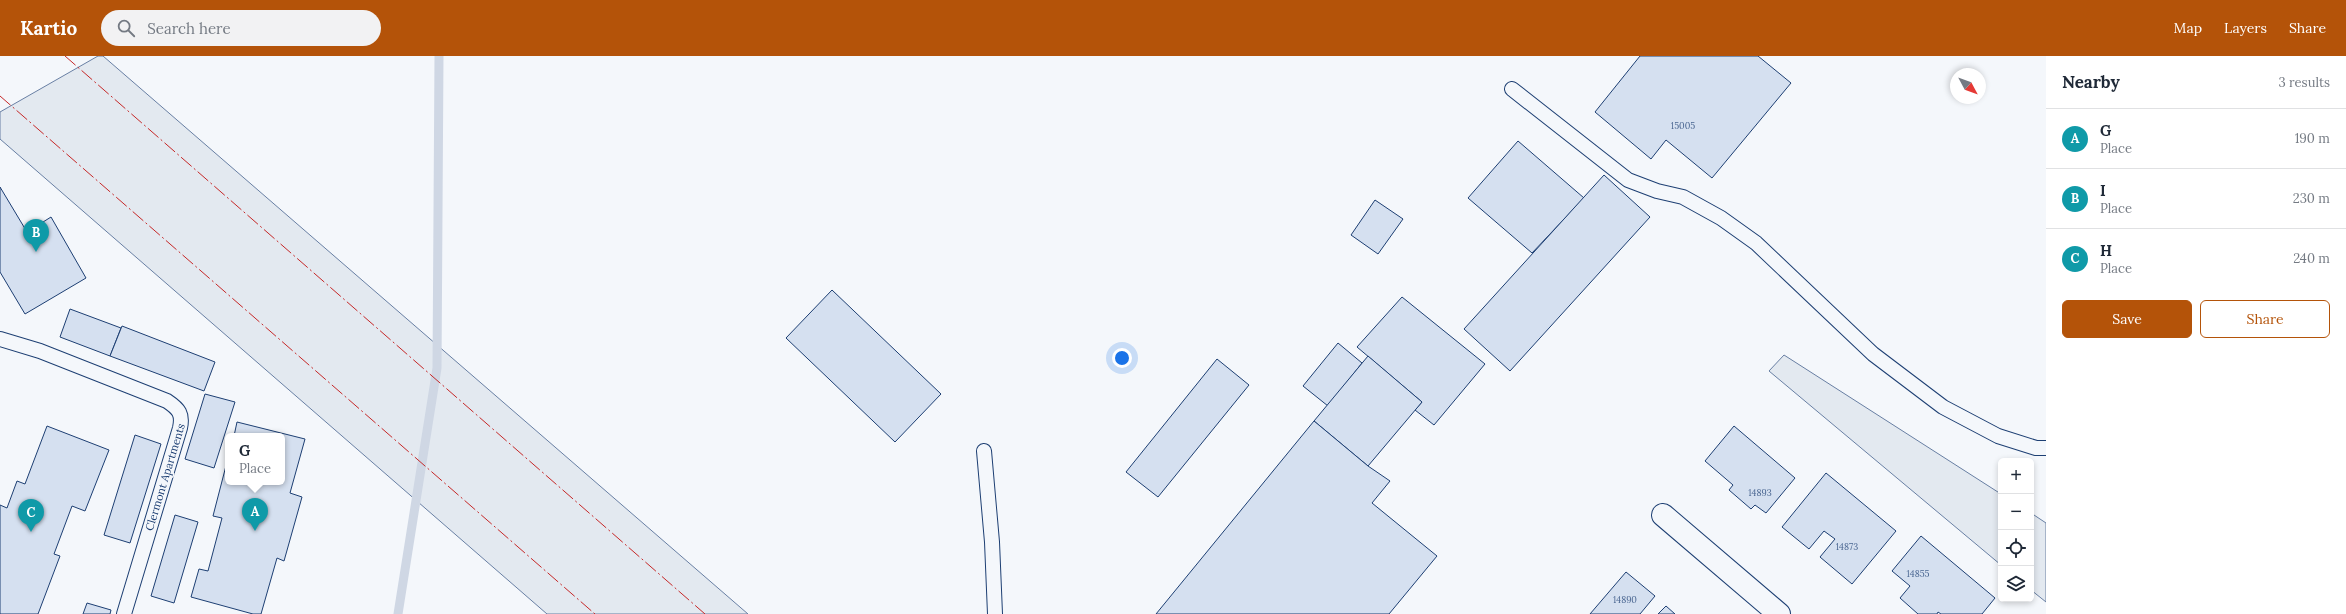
<!DOCTYPE html>
<meta charset="utf-8">
<style>
body{margin:0;font-family:Lora,serif;background:#f2f2f3;color:#1f2937}
.controls{position:absolute;right:12px;bottom:12px;display:grid;overflow:hidden;border-radius:6px;box-shadow:0 2px 6px #0003}
.controls button{width:36px;height:36px;display:grid;place-items:center;padding:0;border:0;border-bottom:1px solid #e0e1e3;background:#fff;color:#1f2937;font:20px sans-serif}
.compass{position:absolute;left:1950px;top:12px;width:36px;height:36px;border-radius:50%;background:#fff;box-shadow:0 2px 6px #0003;rotate:131deg}
.you{position:absolute;left:1122px;top:302px;width:14px;height:14px;margin:-10px;border:3px solid #fff;border-radius:50%;background:#1a73e8;box-shadow:0 0 0 6px #1a73e833}
.badge{display:grid;place-items:center;width:26px;height:26px;border-radius:50%;background:#b45309;color:#fff;font-size:13px;font-weight:700}
.pin{position:absolute;translate:-50% -33px;filter:drop-shadow(0 1px 2px #0008)}
.pin::after{content:'';position:absolute;top:21px;width:14px;height:12px;background:inherit;clip-path:polygon(0 0,100% 0,50% 100%)}
.popup{position:absolute;left:225px;top:377px;width:60px;height:52px;box-sizing:border-box;display:grid;place-content:center;border-radius:6px;background:#fff;filter:drop-shadow(0 1px 3px #0005);font-size:13px;white-space:nowrap;color:#747a83}
.popup b{font-size:15px;color:#1f2937}
.popup::after{content:'';position:absolute;left:50%;top:100%;margin-left:-8px;border:8px solid transparent;border-top-color:#fff}
.list{margin:0;padding:0;list-style:none}
h2{display:flex;justify-content:space-between;align-items:center;height:52px;margin:0;padding:0 16px;font-size:17px}
h2 small{font-size:13px;font-weight:400;color:#747a83}
.list li{display:grid;grid-template-columns:26px 1fr auto;gap:12px;align-items:center;box-sizing:border-box;height:60px;padding:0 16px;border-top:1px solid #e0e1e3}
.list b{display:block;font-size:15px;white-space:nowrap}
.list p{margin:0;font-size:13px;white-space:nowrap;color:#747a83}
.list em{font-size:13px;font-style:normal;color:#747a83}
.actions{display:flex;gap:8px;padding:12px 16px}
.actions a{flex:1;padding:9px 0;border:1px solid #b45309;border-radius:6px;text-align:center;font-size:14px;color:#b45309}
.actions .main{background:#b45309;color:#fff}
.icon{flex:none;width:22px;height:22px;fill:none;stroke:currentColor;stroke-width:2;stroke-linecap:round;stroke-linejoin:round}
.map{position:relative;flex:none;width:2046px;height:558px;overflow:hidden}
header{display:flex;align-items:center;gap:24px;box-sizing:border-box;height:56px;padding:0 20px;background:#b45309;color:#fff}
header strong{font-size:19px}
nav{display:flex;gap:22px;margin-inline-start:auto;font-size:14px}
.search{width:280px;height:36px;background:#f2f2f3;display:flex;align-items:center;gap:10px;box-sizing:border-box;padding:0 14px;border-radius:22px;color:#747a83;font-size:15px}
main{display:flex}
aside{flex:1;background:#fff}
.map>svg:first-child{display:block}
.green{fill:#e3e9f0;stroke:#687fa3}
.lines{fill:none;stroke-linecap:round;stroke-linejoin:round}
.stream{stroke:#cfd7e4;stroke-width:9}
.building{fill:#d5e0f0;stroke:#1d3f73}
.lane-casing{stroke:#1d3f73;stroke-width:16}
.street-casing{stroke:#1d3f73;stroke-width:24}
.lane{stroke:#f4f7fb;stroke-width:14}
.street{stroke:#f4f7fb;stroke-width:22}
.power{stroke:#c62828;stroke-width:1;stroke-dasharray:14 3 2 3;stroke-linecap:butt}
.labels{text-anchor:middle;stroke-width:3;stroke-linejoin:round;paint-order:stroke}
.number-label{font-size:9px;fill:#4b6792}
.street-label{font-size:11px;fill:#1d3f73;stroke:#f4f7fb}
</style>
<header>
<strong>Kartio</strong>
<div class="search"><svg class="icon" aria-label="search" viewBox="0 0 24 24"><circle cx="10" cy="10" r="6"/><path d="M15 15l6 6"/></svg>Search here</div>
<nav><a>Map</a><a>Layers</a><a>Share</a></nav>
</header>
<main>
<div class="map">
<svg width="2046" height="558" viewBox="0 0 2046 558">
<rect width="100%" height="100%" fill="#f4f7fb"/>
<g class="green">
<polygon points="98,0 103,0 748,558 547,558 0,83 0,56"/>
<polygon points="1784,299 2001,438 2001,509 1769,315"/>
<polygon points="2031,457 2046,467 2046,546 2031,534"/>
</g>
<g class="lines">
<polyline class="stream" points="398,558 437,312 439,0"/>
</g>
<g class="building">
<polygon points="1640,0 1758,0 1791,27 1712,122 1666,84 1651,103 1595,56"/>
<polygon points="1518,85 1584,142 1532,197 1468,142"/>
<polygon points="1604,119 1650,161 1510,315 1464,273"/>
<polygon points="0,131 27,176 51,161 86,222 25,258 0,216"/>
<polygon points="1375,144 1403,163 1378,198 1351,179"/>
<polygon points="832,234 941,338 895,386 786,282"/>
<polygon points="1402,241 1485,308 1434,369 1415,354 1422,346 1357,291"/>
<polygon points="70,253 121,272 110,300 60,281"/>
<polygon points="122,270 215,306 204,335 110,300"/>
<polygon points="1338,287 1362,307 1328,350 1303,330"/>
<polygon points="1368,300 1422,346 1368,410 1314,365"/>
<polygon points="1217,303 1249,329 1158,441 1126,416"/>
<polygon points="205,338 235,346 214,412 185,403"/>
<polygon points="1314,365 1368,410 1390,425 1372,447 1437,500 1389,558 1156,558"/>
<polygon points="237,366 305,383 290,437 302,441 284,505 277,502 261,558 253,558 191,541 199,513 208,515 222,462 213,460 228,402 228,426 282,426 282,380 234,380"/>
<polygon points="47,370 109,394 85,455 72,450 54,498 60,500 38,558 0,558 0,449 7,452 17,425 25,428"/>
<polygon points="1734,370 1795,422 1766,457 1755,449 1751,453 1729,434 1733,429 1705,405"/>
<polygon points="135,379 161,388 130,487 104,479"/>
<polygon points="1826,417 1896,475 1852,528 1820,501 1835,483 1824,475 1809,493 1782,471"/>
<polygon points="175,459 198,466 174,547 151,540"/>
<polygon points="1921,480 1995,542 1982,558 1941,558 1938,556 1937,558 1918,558 1900,542 1910,530 1892,515"/>
<polygon points="1626,516 1655,540 1640,558 1590,558"/>
<polygon points="87,547 111,554 110,558 83,558"/>
<polygon points="1666,550 1675,558 1658,558"/>
</g>
<g class="lines">
<defs>
<g id="lane">
<polyline points="1512,33 1628,124 1657,135 1683,141 1721,162 1756,187 1873,298 1943,351 1998,380 2036,392 2046,392"/>
<path d="M0,283L40,295L167,345C179,353 183,358 180,372L124,558"/>
<polyline points="984,395 992,486 995,558"/>
</g>
<polyline id="street" points="1663,459 1779,558"/>
</defs>
<use href="#lane" class="lane-casing"/>
<use href="#street" class="street-casing"/>
<use href="#lane" class="lane"/>
<use href="#street" class="street"/>
<g class="power">
<polyline points="65,0 705,558"/>
<polyline points="0,40 595,558"/>
</g>
</g>
<g class="labels">
<g class="number-label">
<text x="1683" y="73">15005</text>
<text x="1760" y="440">14893</text>
<text x="1847" y="494">14873</text>
<text x="1918" y="521">14855</text>
<text x="1625" y="547">14890</text>
</g>
<g class="street-label">
<text transform="translate(165 421) rotate(-73)" y="4">Clermont Apartments</text>
</g>
</g>
</svg>
<div class="controls">
<button>+</button>
<button>−</button>
<button><svg class="icon" aria-label="locate" viewBox="0 0 24 24"><circle cx="12" cy="12" r="6"/><path d="M12 2v4M12 18v4M2 12h4M18 12h4"/></svg></button>
<button><svg class="icon" aria-label="layers" viewBox="0 0 24 24"><path d="M12 4l9 5-9 5-9-5zM3 14l9 5 9-5"/></svg></button>
</div>
<svg class="compass" viewBox="-18 -18 36 36"><path d="M0-13l5 13h-10z" fill="#e53935"/><path d="M0 13l5-13h-10z" fill="#747a83"/></svg>
<div class="you"></div>
<div class="pin badge" style="left:255px;top:475px;background:#0f9aa8">A</div>
<div class="popup"><b>G</b>Place</div>
<div class="pin badge" style="left:36px;top:196px;background:#0f9aa8">B</div>
<div class="pin badge" style="left:31px;top:476px;background:#0f9aa8">C</div>
</div>
<aside>
<h2>Nearby<small>3 results</small></h2>
<ul class="list">
<li><span class="badge" style="background:#0f9aa8">A</span><div><b>G</b><p>Place</p></div><em>190 m</em></li>
<li><span class="badge" style="background:#0f9aa8">B</span><div><b>I</b><p>Place</p></div><em>230 m</em></li>
<li><span class="badge" style="background:#0f9aa8">C</span><div><b>H</b><p>Place</p></div><em>240 m</em></li>
</ul>
<div class="actions"><a class="main">Save</a><a>Share</a></div>
</aside>
</main>
